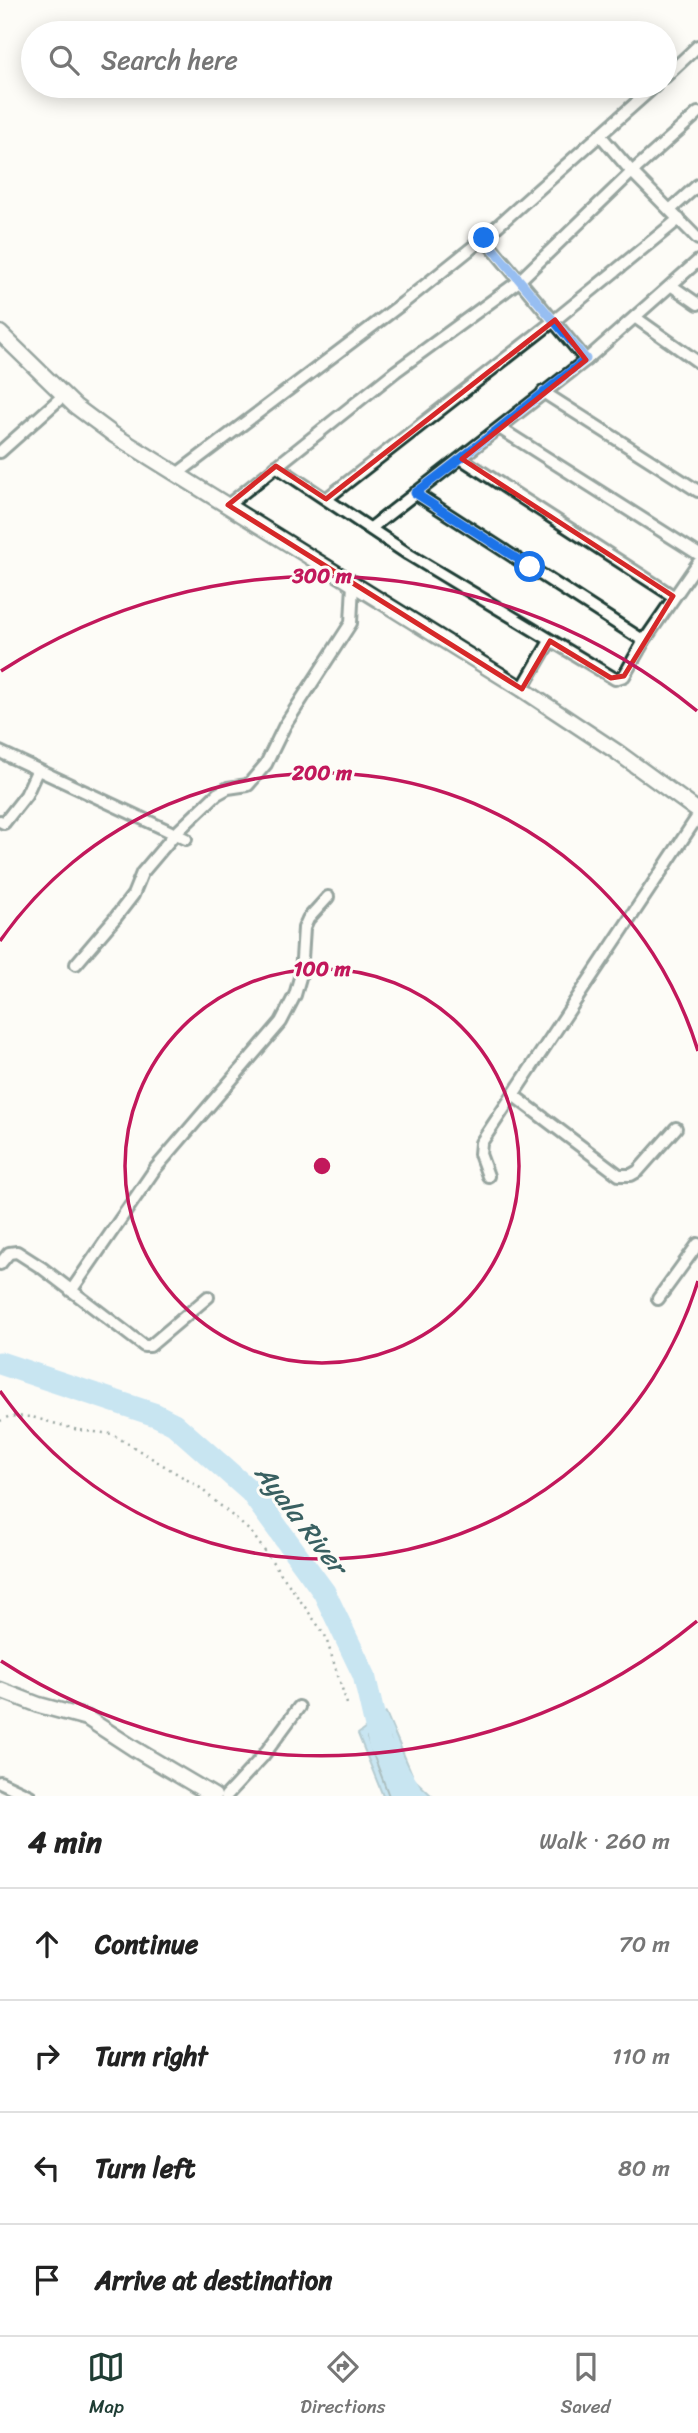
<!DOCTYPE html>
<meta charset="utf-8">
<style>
body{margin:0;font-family:Sriracha,sans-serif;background:#f2f2f2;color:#222}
.stop{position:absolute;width:21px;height:21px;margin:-16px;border:5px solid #1a73e8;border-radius:50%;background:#fff}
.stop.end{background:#1a73e8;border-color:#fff;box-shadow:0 2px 7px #0008}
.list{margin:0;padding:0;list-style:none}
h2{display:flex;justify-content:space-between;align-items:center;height:91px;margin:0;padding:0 28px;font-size:30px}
h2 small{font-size:23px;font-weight:400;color:#767676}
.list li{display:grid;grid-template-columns:46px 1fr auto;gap:21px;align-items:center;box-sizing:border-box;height:112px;padding:0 28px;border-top:2px solid #e0e0e0}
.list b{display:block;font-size:26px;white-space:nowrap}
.list em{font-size:23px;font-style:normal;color:#767676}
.icon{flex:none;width:38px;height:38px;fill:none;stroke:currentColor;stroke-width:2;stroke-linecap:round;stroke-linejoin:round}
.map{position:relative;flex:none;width:698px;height:1796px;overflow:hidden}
.search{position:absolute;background:#fff;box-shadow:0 4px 18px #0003;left:21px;right:21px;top:21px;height:77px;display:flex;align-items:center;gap:18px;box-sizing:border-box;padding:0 24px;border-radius:38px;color:#767676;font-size:26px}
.sheet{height:539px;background:#fff}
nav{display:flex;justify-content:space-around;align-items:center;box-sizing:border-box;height:98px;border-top:2px solid #e0e0e0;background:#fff;font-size:19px;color:#767676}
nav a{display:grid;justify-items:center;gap:4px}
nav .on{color:#1f3d34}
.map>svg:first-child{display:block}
.water{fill:#88cae9;stroke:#5e92a1;stroke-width:2}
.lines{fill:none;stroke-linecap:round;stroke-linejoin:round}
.shore{stroke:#49757c;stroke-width:2}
.river{stroke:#88cae9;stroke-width:23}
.minor-casing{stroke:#1f3d34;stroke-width:16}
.tertiary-casing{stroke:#1f3d34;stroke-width:19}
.path{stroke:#1f3d34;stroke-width:2.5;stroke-dasharray:2 5;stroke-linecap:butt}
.minor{stroke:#fdfcf7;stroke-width:10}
.tertiary{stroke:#fdfcf7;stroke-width:14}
.route{stroke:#1a73e8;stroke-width:9}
.marked{fill:none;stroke:#d62828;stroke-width:5;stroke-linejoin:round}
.ring{fill:none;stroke:#c2185b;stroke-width:3.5}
.labels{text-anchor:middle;stroke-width:6;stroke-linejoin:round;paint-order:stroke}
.water-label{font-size:26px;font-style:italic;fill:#396061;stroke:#fdfcf7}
.centre{fill:#c2185b;stroke:#fdfcf7;stroke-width:3.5}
.ring-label{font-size:21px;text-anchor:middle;font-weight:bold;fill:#c2185b;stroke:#fdfcf7;stroke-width:6;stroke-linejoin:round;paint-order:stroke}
</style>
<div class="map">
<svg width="698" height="1796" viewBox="0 0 698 1796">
<rect width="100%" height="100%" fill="#fdfcf7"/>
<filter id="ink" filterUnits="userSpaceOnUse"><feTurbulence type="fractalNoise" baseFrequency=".0143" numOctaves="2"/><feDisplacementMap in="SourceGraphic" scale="14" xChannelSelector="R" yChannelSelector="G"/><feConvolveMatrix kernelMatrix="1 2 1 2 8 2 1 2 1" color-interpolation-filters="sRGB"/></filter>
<g filter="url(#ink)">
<polygon class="water" points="386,1713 414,1779 432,1796 383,1796 358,1734"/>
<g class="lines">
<polyline class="shore" points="389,1796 367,1738 381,1726 385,1728 408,1782 422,1796"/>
<polyline class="river" points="0,1363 156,1415 174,1424 251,1492 324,1592 364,1675 380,1744 413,1796"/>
<defs>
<g id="minor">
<polyline points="665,77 698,46"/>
<polyline points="600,135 632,172 698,239"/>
<polyline points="670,210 698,185"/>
<polyline points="484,238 586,360"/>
<polyline points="672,286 698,304"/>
<polyline points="636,318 698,362"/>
<polyline points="543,392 698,491"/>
<polyline points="501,429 698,554"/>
<polyline points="0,452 64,395"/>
<polyline points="462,459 673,596"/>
<polyline points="276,466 408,554 615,679 624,676 644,641 698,563"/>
<polyline points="177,474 403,303 484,238 655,86"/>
<polyline points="415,493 644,641"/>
<polyline points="326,499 555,320 679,219"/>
<polyline points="228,505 396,371 519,281 632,172 698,113"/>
<polyline points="371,528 586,360 698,261"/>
<polyline points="522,689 550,641"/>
<polyline points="0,752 186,839"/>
<polyline points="0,821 4,823 26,795 37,771"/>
<polyline points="76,964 116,917 133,895 142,873 175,834 217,794 228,788 248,785 266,764 285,725 351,623 353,584"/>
<polyline points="513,1095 619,1175 631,1175 638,1171 676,1128"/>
<polyline points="488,1176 480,1154 481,1143 698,816"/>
<polyline points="0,1264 9,1253 17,1252 42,1268 144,1346 150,1346 208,1297"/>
<polyline points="71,1291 155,1169 281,1022 295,995 301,974 304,928 308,919 328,897"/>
<polyline points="658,1299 698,1244"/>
<polyline points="0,1782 30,1796"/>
<polyline points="226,1796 263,1756 299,1707"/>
</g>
<g id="tertiary">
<polyline points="0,333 75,406 114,435 522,689 617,752 698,811"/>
<polyline points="0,1690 39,1705 87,1718 133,1748 214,1796"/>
</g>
</defs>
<use href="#minor" class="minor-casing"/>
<use href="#tertiary" class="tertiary-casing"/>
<polyline class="path" points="0,1421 10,1416 32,1417 78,1430 112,1434 199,1487 251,1532 325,1635 347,1704"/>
<use href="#minor" class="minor"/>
<use href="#tertiary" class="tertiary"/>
</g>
</g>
<g class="lines" filter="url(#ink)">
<path class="route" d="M484,238L586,359C529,403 474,450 415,493L530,567"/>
</g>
<path d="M0 0H698V1796H0ZM555,320L586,360L462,459L673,596L624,676L611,678L550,641L522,689L228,505L276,466L326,499Z" fill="#fdfcf7" fill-opacity=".55" fill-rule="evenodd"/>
<path class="marked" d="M555,320L586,360L462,459L673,596L624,676L611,678L550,641L522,689L228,505L276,466L326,499Z"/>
<g class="ring">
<circle cx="322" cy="1166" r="197"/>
<path d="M698 1281A393 393 0 0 1 0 1391M0 941A393 393 0 0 1 698 1051"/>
<path d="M697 1621A590 590 0 0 1 1 1661M1 671A590 590 0 0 1 697 711"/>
</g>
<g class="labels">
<g class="water-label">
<text transform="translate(301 1519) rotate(52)" y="9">Ayala River</text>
</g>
</g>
<circle cx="322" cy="1166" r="10" class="centre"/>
<g class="ring-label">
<text x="322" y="583">300 m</text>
<text x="322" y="780">200 m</text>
<text x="322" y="976">100 m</text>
</g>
</svg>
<div class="stop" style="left:530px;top:567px"></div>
<div class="stop end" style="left:484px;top:238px"></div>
<div class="search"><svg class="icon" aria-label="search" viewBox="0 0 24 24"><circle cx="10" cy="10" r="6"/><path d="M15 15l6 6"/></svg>Search here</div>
</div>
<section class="sheet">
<h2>4 min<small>Walk · 260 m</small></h2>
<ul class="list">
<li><svg class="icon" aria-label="ahead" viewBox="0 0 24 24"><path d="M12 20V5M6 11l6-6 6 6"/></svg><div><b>Continue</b></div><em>70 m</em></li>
<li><svg class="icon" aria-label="right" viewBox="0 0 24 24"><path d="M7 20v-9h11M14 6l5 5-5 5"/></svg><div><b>Turn right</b></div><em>110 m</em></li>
<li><svg class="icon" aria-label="left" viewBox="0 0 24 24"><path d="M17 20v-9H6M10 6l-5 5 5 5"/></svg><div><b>Turn left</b></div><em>80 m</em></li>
<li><svg class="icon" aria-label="arrive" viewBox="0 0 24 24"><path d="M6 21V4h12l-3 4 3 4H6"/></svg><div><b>Arrive at destination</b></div></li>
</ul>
</section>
<nav>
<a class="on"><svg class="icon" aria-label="map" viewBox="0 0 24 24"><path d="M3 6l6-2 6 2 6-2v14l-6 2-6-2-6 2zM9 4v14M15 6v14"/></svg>Map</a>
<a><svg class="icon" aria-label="directions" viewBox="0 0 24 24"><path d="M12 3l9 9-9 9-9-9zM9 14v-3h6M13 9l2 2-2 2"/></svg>Directions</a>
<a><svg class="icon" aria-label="saved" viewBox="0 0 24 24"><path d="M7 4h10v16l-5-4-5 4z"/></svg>Saved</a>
</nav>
